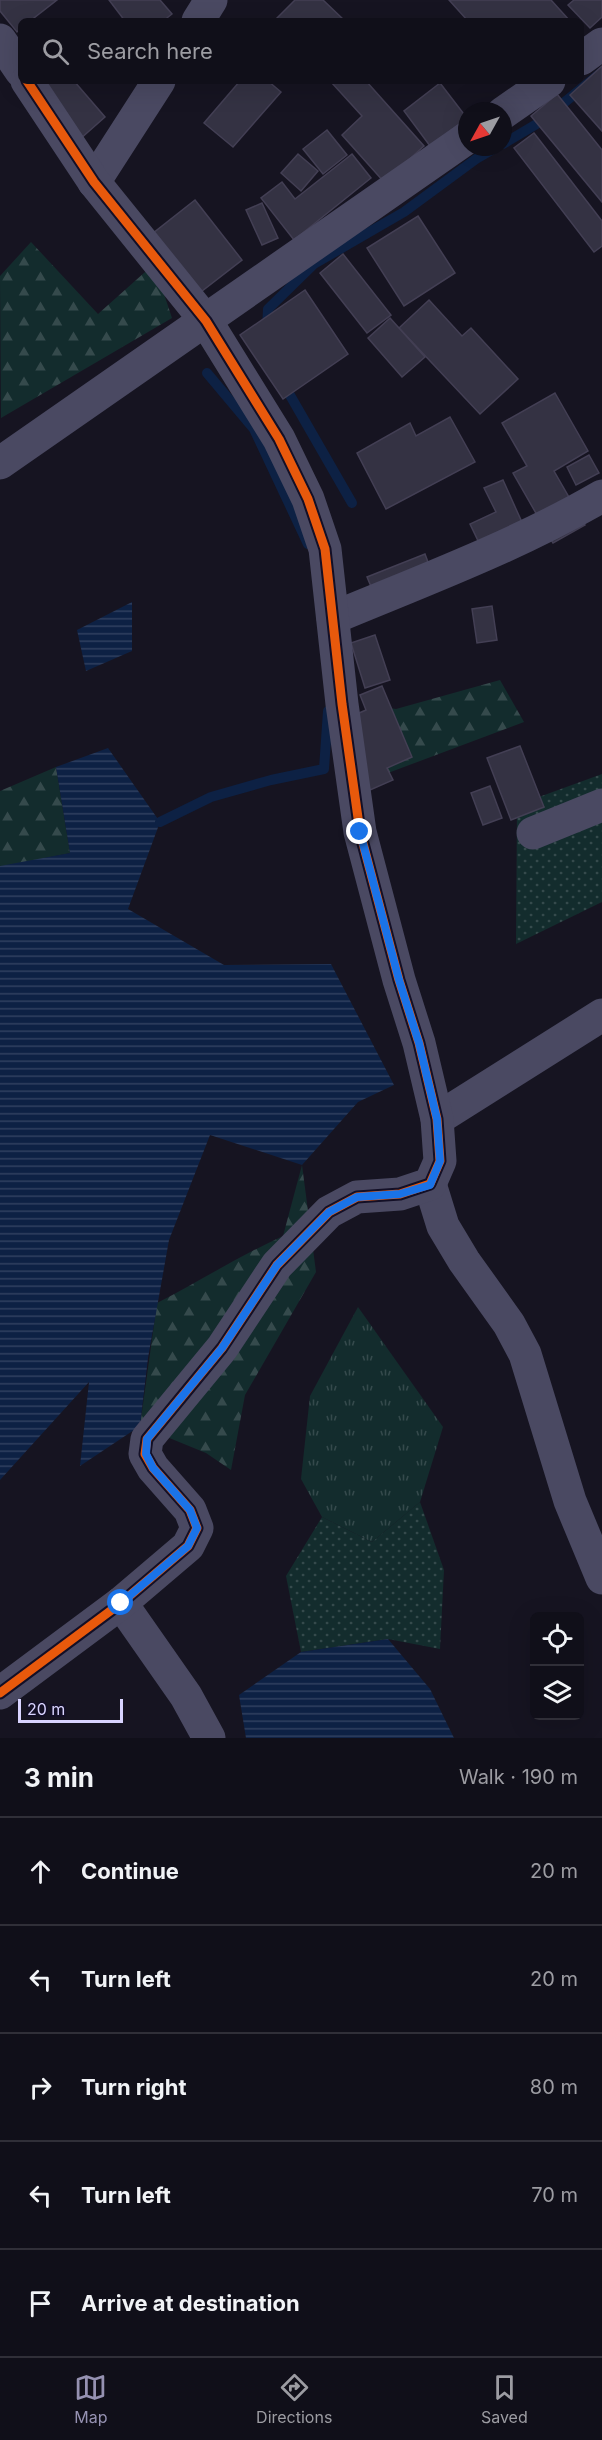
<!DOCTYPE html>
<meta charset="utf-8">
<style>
body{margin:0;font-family:Inter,sans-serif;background:#1e1d26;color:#f1f3f6}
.controls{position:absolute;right:18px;bottom:18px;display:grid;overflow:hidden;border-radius:9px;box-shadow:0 6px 24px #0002}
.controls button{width:54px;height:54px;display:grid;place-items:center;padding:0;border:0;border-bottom:2px solid #302f38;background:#100f19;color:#f1f3f6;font:30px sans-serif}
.compass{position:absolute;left:458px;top:102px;width:54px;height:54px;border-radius:50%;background:#100f19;box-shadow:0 6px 24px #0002;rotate:230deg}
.scale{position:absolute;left:18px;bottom:15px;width:105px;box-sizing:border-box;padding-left:6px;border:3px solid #d9d4ff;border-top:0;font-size:16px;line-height:21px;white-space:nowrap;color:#d9d4ff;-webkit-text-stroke:4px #130f26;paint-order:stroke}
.stop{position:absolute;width:18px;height:18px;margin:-14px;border:4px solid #1a73e8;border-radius:50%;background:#fff}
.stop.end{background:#1a73e8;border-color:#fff;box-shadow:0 2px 6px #0008}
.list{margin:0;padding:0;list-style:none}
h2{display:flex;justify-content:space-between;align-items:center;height:78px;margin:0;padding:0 24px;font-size:26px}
h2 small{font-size:20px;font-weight:400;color:#9c9ca2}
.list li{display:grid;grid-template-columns:39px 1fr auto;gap:18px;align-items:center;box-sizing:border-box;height:108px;padding:0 24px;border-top:2px solid #302f38}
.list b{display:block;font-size:22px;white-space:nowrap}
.list em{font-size:20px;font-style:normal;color:#9c9ca2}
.icon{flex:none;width:33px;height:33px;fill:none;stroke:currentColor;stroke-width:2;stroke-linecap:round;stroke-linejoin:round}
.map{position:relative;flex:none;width:602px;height:1738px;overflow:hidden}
.search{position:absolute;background:#100f19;box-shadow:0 6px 24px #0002;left:18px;right:18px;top:18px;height:66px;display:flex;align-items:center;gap:15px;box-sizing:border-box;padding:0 21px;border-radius:9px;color:#9c9ca2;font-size:22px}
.sheet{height:618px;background:#100f19}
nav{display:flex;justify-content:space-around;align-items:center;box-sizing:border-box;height:84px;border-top:2px solid #302f38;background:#100f19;font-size:16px;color:#9c9ca2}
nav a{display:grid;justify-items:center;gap:3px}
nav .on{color:#9591b1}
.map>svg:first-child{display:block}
.grass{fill:url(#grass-dots)}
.forest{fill:url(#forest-firs)}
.park{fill:url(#park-tufts)}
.water{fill:url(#water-rules)}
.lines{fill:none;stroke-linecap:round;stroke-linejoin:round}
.stream{stroke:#0d2144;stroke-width:10}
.building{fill:#343243;stroke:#433f54;stroke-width:1.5}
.minor{stroke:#4a4962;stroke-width:33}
.tertiary{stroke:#4a4962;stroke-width:33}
.cycleway-casing{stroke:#130f26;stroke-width:13}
.cycleway{stroke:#e8590c;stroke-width:9}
.route{stroke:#1a73e8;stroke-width:8}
</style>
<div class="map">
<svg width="602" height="1738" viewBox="0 0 602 1738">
<defs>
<pattern id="grass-dots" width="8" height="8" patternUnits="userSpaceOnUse" patternTransform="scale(1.5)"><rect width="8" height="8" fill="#132c2d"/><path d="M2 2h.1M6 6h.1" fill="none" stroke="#354a4c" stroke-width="1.8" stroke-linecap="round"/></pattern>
<pattern id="forest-firs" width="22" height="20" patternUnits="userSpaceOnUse" patternTransform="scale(1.5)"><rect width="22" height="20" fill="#132c2d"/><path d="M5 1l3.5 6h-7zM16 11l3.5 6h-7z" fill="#354a4c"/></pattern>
<pattern id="park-tufts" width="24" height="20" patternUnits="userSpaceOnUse" patternTransform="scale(1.5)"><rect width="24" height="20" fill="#132c2d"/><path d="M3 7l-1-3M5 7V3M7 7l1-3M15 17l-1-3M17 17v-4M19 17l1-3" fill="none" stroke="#354a4c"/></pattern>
<pattern id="water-rules" width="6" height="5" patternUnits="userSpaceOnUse" patternTransform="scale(1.5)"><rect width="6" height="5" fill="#0d2144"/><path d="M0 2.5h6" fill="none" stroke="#304060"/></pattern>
</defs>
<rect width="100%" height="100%" fill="#161421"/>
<g class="grass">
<polygon points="602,774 602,902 516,944 517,805"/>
<polygon points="420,1502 444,1570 440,1649 388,1639 301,1652 286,1576 322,1517 372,1542"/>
</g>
<g class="forest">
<polygon points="31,242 98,314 154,264 172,318 1,418 0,276"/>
<polygon points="500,680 524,722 372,779 376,706 396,709"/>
<polygon points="56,767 70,853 0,867 0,791"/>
<path d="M302,1165L316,1272L245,1395L231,1470L206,1453L140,1426L157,1303C200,1281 239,1256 283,1236Z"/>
</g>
<polygon class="park" points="358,1307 443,1427 420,1502 372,1542 322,1517 301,1479 310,1396"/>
<g class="water">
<polygon points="132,602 132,651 86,671 77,630"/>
<polygon points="108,748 160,822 128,909 224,965 331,964 394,1085 358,1102 302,1165 210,1135 169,1240 148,1358 140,1426 80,1466 89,1382 0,1480 0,866 70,853 56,767"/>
<polygon points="388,1639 430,1689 454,1738 246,1738 239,1695 301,1652"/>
</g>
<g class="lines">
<g class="stream">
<polyline points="503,144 540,122 602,72"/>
<polyline points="267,330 268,309 314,264 404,212 476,159 497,147"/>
<polyline points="207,373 254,429 308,544"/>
<polyline points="283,383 352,503"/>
<polyline points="160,822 211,797 271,780 324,769 328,711"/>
</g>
</g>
<g class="building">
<polygon points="0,0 57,0 30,21 21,21 21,28 17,32 0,11"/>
<polygon points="109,0 160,0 172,14 163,21 125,21"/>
<polygon points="295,0 323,0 345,21 274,21"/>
<polygon points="449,0 551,0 570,21 468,21"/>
<polygon points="574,0 602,0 602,17 590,28 568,5"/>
<polygon points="602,66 602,131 570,95"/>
<polygon points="29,81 74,81 105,117 79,140"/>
<polygon points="240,81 268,81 281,92 233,147 204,123"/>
<polygon points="366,81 424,146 384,182 342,135 362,116 331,82"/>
<polygon points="440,83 467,118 430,146 404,111"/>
<polygon points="557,94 602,150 602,202 531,116"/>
<polygon points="327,130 347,155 323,174 303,149"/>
<polygon points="534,133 602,221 602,246 594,252 514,148"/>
<polygon points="298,154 318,171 301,191 281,173"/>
<polygon points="352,154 371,178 294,240 261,198 282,182 295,199"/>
<polygon points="195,200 242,260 184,305 138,245"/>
<polygon points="262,203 278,238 262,245 246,210"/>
<polygon points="418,216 455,273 404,306 367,248"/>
<polygon points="343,254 391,315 367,333 320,273"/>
<polygon points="305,290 348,354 283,399 240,335"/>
<polygon points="429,300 462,336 471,328 518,379 480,414 399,328"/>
<polygon points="390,318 425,357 402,377 368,338"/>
<polygon points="555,393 588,451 554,471 585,525 553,543 513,473 527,466 502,423"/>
<polygon points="450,417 475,462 386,509 357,453 410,423 416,436"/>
<polygon points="589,455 599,473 576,485 567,467"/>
<polygon points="503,480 525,529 482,549 470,524 496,512 484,488"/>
<polygon points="425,554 432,573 375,596 367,577"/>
<polygon points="492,606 497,640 477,643 472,609"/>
<polygon points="375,635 390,680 365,688 351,643"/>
<polygon points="382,686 412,757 387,768 393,780 370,790 341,721 366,710 360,695"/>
<polygon points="520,746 544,807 511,820 487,758"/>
<polygon points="490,786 502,818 483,825 471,793"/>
</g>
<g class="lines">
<g class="minor">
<polyline points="198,21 211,0"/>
<polyline points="0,40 21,71"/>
<polyline points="94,182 159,81"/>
<path d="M333,618C424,580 516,546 602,496"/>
<polyline points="533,833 602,805"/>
<polyline points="437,1119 602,1015"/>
<polyline points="430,1184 443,1226 464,1261 509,1324 525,1354 570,1501 602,1578"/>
<polyline points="121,1603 186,1696 209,1738"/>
<polyline points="0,1693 121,1603 188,1546 197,1528 190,1510 153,1468 145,1454 147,1439 222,1348 277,1265 329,1212 357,1197 400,1194 430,1184 440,1161 437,1119 419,1043 399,980 360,832 342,704 325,549 308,499 279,439 206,321 94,182 27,81"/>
</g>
<g class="tertiary">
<polyline points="581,59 602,44"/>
<polyline points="503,113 549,81"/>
<polyline points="0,463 467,138"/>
</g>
<defs>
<polyline id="cycleway" points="0,1693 121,1603 188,1546 197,1528 190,1510 153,1468 145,1454 147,1439 222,1348 277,1265 329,1212 357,1197 400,1194 430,1184 440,1161 437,1119 419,1043 399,980 360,832 342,704 325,549 308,499 279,439 206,321 94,182 27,81"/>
</defs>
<use href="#cycleway" class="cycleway-casing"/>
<use href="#cycleway" class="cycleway"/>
</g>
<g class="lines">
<polyline class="route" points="121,1603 188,1546 197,1528 190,1510 153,1468 146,1454 147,1439 222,1348 277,1265 329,1212 357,1197 400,1194 430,1185 440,1161 437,1119 419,1043 399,980 360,832"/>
</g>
</svg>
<div class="controls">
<button><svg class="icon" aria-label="locate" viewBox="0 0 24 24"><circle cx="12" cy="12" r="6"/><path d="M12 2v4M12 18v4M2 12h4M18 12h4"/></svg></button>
<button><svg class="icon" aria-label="layers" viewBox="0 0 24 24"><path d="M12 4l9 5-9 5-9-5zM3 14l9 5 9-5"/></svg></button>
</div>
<svg class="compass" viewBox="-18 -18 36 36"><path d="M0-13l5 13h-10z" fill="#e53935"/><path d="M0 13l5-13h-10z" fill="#9c9ca2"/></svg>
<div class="scale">20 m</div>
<div class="stop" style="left:121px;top:1603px"></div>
<div class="stop end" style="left:360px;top:832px"></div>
<div class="search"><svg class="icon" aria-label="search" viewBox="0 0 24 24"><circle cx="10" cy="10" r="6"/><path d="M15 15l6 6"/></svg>Search here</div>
</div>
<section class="sheet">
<h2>3 min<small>Walk · 190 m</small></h2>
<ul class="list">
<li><svg class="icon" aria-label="ahead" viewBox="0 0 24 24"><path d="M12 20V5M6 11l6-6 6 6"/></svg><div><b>Continue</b></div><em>20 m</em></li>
<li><svg class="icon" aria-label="left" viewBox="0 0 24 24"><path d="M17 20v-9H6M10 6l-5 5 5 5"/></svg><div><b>Turn left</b></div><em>20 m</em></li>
<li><svg class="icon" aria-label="right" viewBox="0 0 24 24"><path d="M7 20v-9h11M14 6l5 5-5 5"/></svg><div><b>Turn right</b></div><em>80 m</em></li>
<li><svg class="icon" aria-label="left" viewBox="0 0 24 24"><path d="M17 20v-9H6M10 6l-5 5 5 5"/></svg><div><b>Turn left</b></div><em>70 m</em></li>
<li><svg class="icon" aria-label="arrive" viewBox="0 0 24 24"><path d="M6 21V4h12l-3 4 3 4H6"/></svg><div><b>Arrive at destination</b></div></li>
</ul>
</section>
<nav>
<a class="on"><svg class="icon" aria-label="map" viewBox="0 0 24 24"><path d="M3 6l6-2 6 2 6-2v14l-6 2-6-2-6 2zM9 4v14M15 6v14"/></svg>Map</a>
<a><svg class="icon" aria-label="directions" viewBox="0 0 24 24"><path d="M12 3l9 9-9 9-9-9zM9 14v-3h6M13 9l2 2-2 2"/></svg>Directions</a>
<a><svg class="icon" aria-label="saved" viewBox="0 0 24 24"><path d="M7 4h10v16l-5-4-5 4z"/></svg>Saved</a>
</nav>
